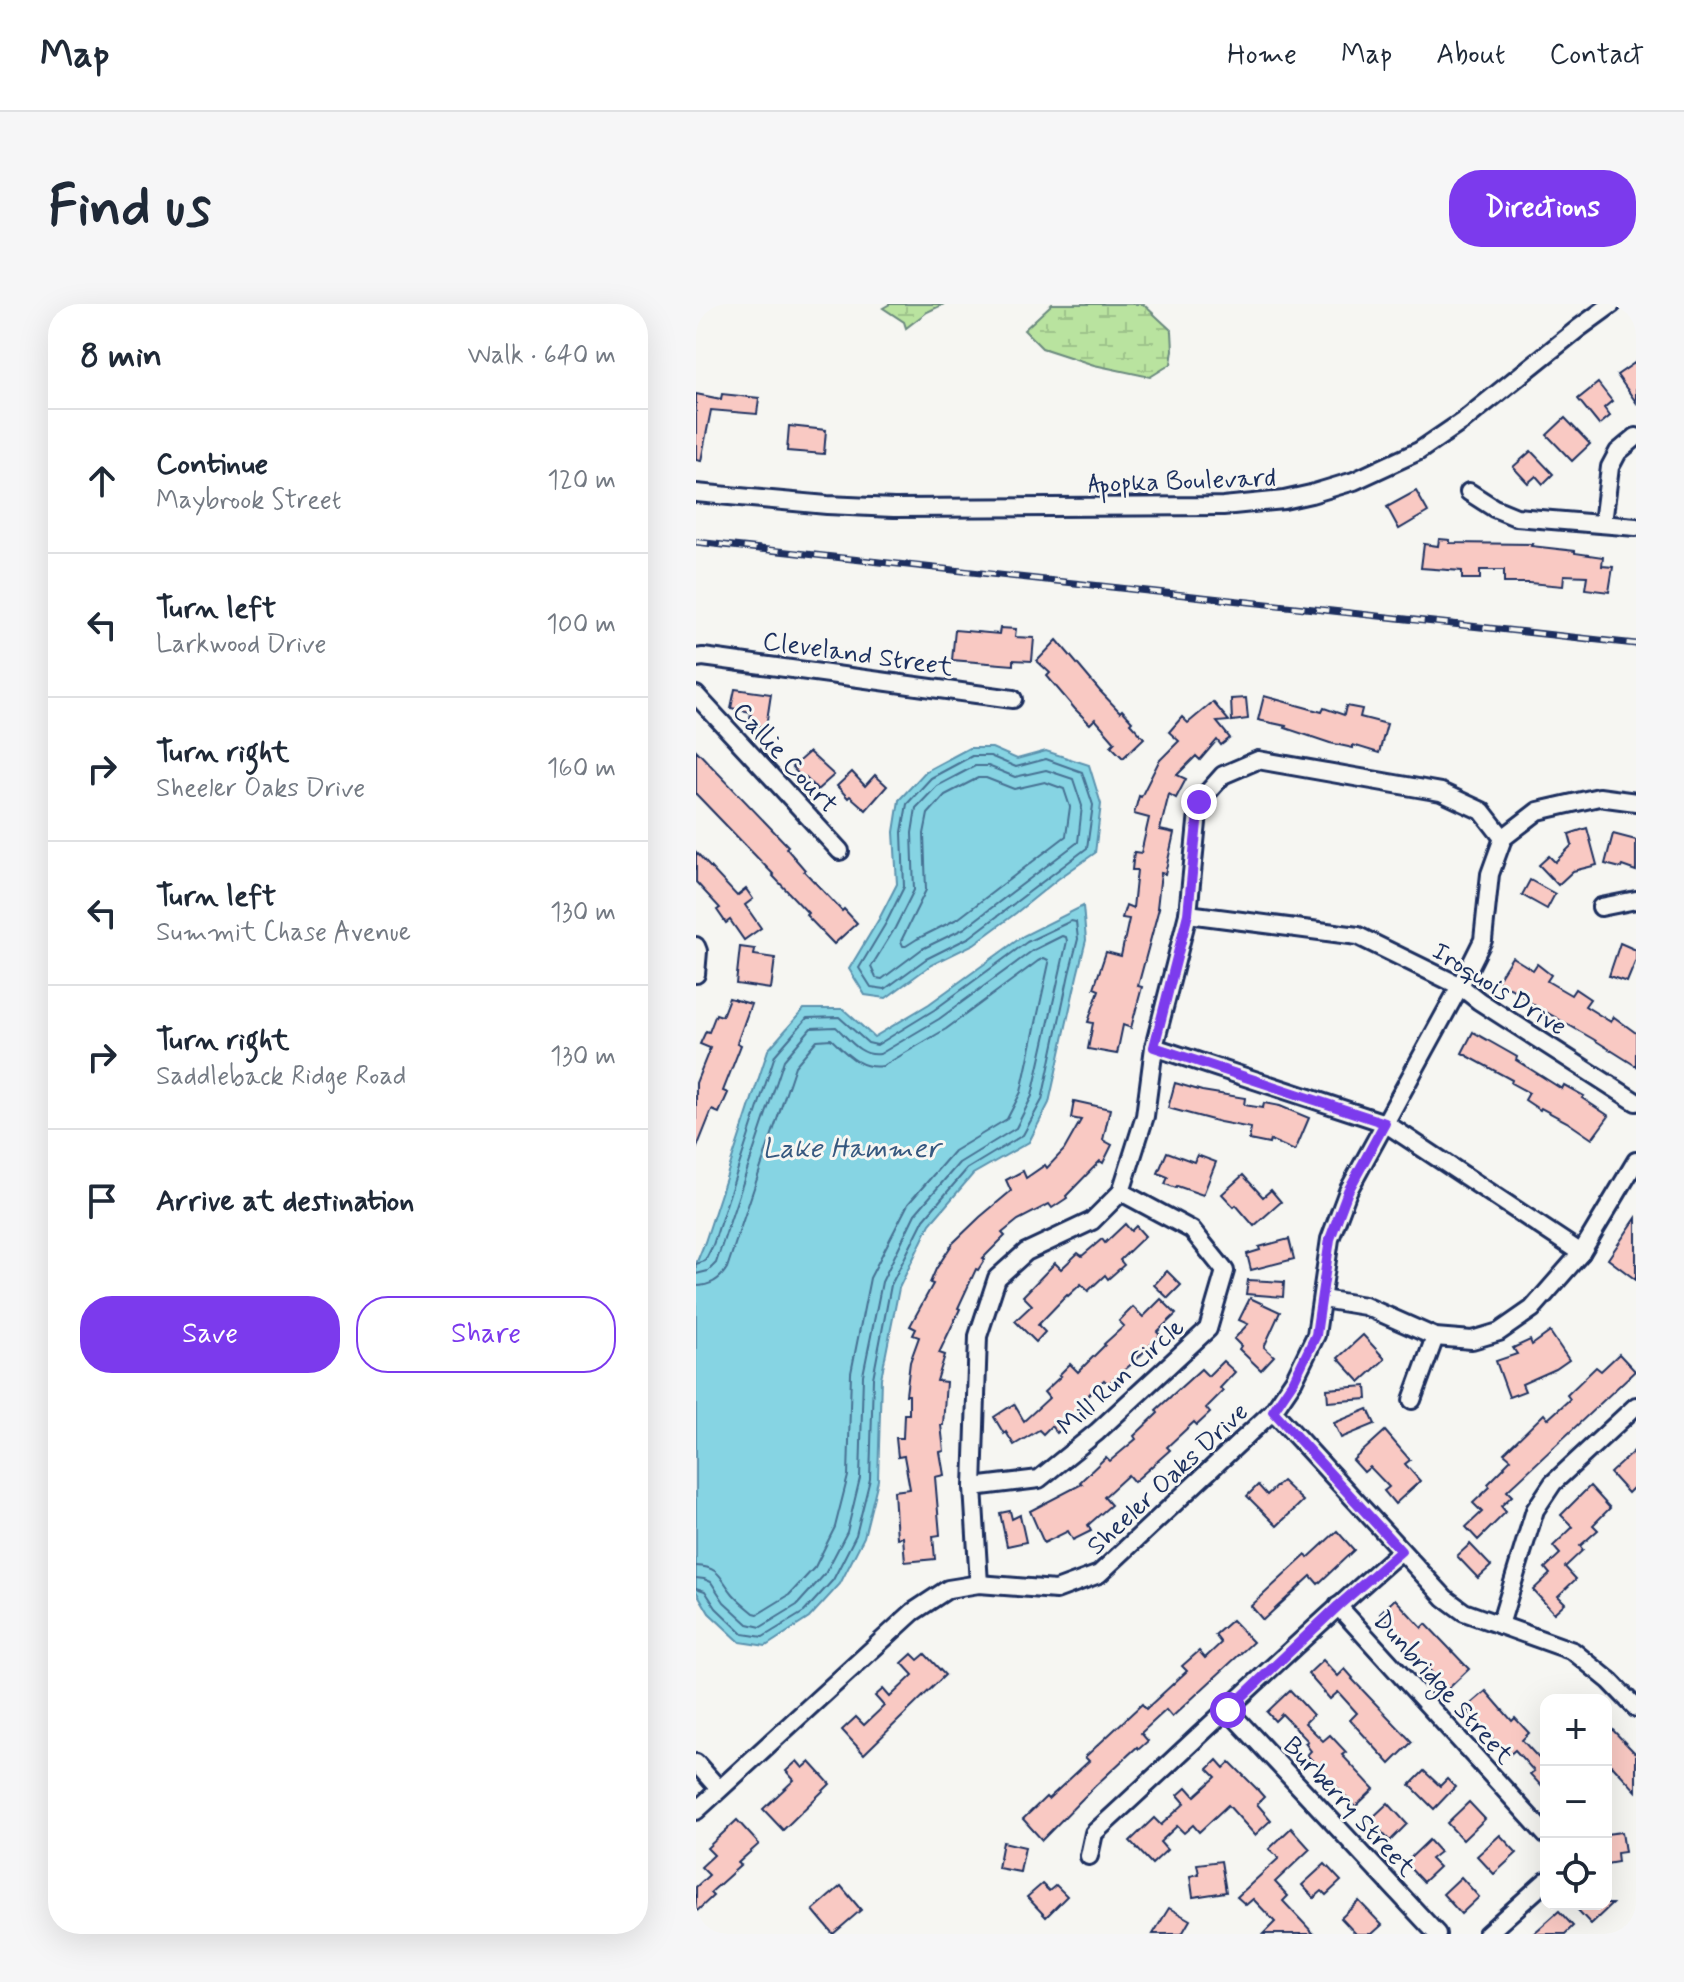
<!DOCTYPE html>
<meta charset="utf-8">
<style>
body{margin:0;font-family:Mynerve,sans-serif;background:#f6f6f7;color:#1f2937}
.controls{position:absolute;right:24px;bottom:24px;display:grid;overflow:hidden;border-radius:16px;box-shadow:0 8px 32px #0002}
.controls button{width:72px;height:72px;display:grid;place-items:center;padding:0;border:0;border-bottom:2px solid #e0e1e3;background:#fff;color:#1f2937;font:40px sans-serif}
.stop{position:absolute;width:24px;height:24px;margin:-18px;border:6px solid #7c3aed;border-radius:50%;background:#fff}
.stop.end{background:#7c3aed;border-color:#fff;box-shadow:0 2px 8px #0008}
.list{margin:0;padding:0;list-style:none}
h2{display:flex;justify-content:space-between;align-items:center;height:104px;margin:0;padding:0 32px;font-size:34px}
h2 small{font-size:26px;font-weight:400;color:#747a83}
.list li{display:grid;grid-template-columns:52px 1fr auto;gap:24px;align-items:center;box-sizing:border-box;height:144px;padding:0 32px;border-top:2px solid #e0e1e3}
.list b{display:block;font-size:30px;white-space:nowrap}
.list p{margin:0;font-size:26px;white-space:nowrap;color:#747a83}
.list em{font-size:26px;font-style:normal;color:#747a83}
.actions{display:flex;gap:16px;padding:24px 32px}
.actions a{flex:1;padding:18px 0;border:2px solid #7c3aed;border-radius:32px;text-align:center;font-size:28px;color:#7c3aed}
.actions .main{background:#7c3aed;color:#fff}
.icon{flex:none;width:44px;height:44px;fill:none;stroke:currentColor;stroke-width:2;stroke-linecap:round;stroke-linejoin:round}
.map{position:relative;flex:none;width:940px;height:1630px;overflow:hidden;border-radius:32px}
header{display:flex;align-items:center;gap:48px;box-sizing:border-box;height:112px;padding:0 40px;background:#fff;border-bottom:2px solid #e0e1e3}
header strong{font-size:38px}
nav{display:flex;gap:44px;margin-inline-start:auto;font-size:28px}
.intro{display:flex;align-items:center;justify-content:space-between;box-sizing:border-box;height:192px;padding:0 48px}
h1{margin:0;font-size:56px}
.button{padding:20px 36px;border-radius:32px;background:#7c3aed;color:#fff;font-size:28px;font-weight:700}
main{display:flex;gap:48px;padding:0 48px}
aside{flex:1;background:#fff;border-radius:32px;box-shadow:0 8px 32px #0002}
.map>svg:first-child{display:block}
.wetland{fill:url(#wetland-marsh);stroke:#6a897e;stroke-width:2}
.water{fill:#86d4e3;stroke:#5b92ae;stroke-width:2}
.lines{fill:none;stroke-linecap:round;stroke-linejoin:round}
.shore{stroke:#467193;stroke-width:2}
.building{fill:#f9c9c3;stroke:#1b2f5e;stroke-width:2}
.minor-casing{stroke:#1b2f5e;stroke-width:22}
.minor{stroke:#f6f6f2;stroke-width:16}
.rail-casing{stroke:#1b2f5e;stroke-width:7}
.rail{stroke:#f6f6f2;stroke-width:4;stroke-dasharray:12;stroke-linecap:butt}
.route{stroke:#7c3aed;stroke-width:10}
.labels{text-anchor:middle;stroke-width:6;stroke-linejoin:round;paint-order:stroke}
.street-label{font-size:26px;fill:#1b2f5e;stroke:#f6f6f2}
.water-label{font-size:28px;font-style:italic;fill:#36587f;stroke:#f6f6f2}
</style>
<header>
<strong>Map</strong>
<nav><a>Home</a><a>Map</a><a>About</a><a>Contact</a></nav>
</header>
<div class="intro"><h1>Find us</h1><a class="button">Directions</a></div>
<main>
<aside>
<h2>8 min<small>Walk · 640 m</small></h2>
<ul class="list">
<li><svg class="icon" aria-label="ahead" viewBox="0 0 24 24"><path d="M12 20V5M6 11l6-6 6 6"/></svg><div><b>Continue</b><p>Maybrook Street</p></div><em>120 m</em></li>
<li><svg class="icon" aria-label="left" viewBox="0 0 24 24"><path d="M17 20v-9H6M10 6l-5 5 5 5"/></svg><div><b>Turn left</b><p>Larkwood Drive</p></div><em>100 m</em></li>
<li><svg class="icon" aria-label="right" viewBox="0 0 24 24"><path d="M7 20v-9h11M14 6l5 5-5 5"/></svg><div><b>Turn right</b><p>Sheeler Oaks Drive</p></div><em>160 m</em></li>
<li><svg class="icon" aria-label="left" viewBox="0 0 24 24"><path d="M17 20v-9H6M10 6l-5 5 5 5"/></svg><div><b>Turn left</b><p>Summit Chase Avenue</p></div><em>130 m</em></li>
<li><svg class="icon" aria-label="right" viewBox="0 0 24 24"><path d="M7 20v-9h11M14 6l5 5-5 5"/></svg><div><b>Turn right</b><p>Saddleback Ridge Road</p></div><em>130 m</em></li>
<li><svg class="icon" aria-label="arrive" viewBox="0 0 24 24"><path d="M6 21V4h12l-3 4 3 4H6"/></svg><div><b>Arrive at destination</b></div></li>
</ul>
<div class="actions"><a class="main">Save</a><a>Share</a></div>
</aside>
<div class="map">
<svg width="940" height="1630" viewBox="0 0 940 1630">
<defs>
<pattern id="wetland-marsh" width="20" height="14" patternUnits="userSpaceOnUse" patternTransform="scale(2)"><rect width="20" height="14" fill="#b9e39f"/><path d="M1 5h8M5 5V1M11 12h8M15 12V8" fill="none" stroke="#9ec38b"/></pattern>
</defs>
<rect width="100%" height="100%" fill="#f6f6f2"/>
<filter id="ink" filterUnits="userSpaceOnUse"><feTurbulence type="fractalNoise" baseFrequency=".0125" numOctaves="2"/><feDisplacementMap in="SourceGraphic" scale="16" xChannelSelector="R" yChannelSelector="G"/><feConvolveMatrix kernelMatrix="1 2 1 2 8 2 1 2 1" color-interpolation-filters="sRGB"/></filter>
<g filter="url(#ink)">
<g class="wetland">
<polygon points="194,0 248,0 231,8 210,24 208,18 187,4"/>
<polygon points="356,0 447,0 476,27 477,46 475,60 454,73 398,61 346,44 328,26"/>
</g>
<g class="water">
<polygon points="273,444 296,444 321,455 350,447 393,461 405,500 399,549 362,575 320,609 278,640 235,661 190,694 169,691 153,665 183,615 201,580 198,528 203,496 230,467"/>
<polygon points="387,602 390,636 381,672 353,799 333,838 277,870 234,920 203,984 185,1074 182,1176 168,1233 144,1280 113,1314 70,1342 44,1338 13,1309 0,1287 0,960 9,938 72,746 108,705 147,705 178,733 233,700 327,632"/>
</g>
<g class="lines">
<g class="shore">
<polygon points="276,452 294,452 320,463 350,455 386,468 397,501 391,544 274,633 230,655 189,685 175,683 163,664 190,619 208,583 206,528 211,500 235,474"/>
<polygon points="279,462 292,462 319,473 350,466 377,475 386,502 382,538 269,624 226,645 186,675 180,674 175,663 199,624 218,586 216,529 220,504 241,482"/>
<polygon points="282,474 290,474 318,485 349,478 368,485 374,503 370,532 263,614 221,635 210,642 207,642 205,637 230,586 228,530 232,510 249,491"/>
<polyline points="0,960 9,957 17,941 79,751 111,714 143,713 172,739 181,741 238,706 331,638 375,617 380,618 382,635 373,670 346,796 327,831 271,865 228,915 195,981 177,1074 174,1175 160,1231 137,1276 108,1308 67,1333 47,1330 20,1304 9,1287 0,1284"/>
<path d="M0,970L12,967L20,959L88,756L115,724L140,723C153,735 165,753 184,750L243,715L336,647L366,632L370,633L371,637L336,792L320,824L263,859L219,910L186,978L167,1071L164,1174L151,1228L129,1270L101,1301L65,1323L52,1320L28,1298L15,1278L8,1275L0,1274"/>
<path d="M0,982C14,982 24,976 31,964L99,762L121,736L135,735C151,750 164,766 187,762L250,725L342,657L348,654L352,656L353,659L325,788L311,815L258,847L212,900L174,974L155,1069L152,1172L139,1223L119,1263L93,1291L62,1310L58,1309C51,1303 43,1297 37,1290C24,1274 24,1263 0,1262"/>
</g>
</g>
<g class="building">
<polygon points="940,58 940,98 921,71"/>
<polygon points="902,79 916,97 908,104 914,112 903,121 882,95"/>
<polygon points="0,90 25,95 26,90 63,94 61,110 15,106 5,157 0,156"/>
<polygon points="869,114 894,140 876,157 851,131"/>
<polygon points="93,122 130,126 128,150 91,147"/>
<polygon points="835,147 857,170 847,180 840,172 832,179 817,163"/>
<polygon points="720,187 732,208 703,225 691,203"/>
<polygon points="743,235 754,236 754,239 836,240 835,242 879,247 879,249 907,253 906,262 917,263 913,288 889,285 891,272 868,271 867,282 833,279 808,279 808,266 784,266 784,275 766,275 766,267 725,264 728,240 742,242"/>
<polygon points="304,324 320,325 319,333 338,334 336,357 317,356 317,361 256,356 259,326 303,330"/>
<polygon points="361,336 404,387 424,408 426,406 436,417 434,419 448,434 427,454 415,442 419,438 399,415 394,420 379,405 351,372 354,369 341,357"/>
<polygon points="39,385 75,390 70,423 53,421 55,408 35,404"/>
<polygon points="568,392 626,408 628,404 648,411 650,402 666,405 664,413 691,420 683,449 657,441 657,444 634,439 589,424 590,422 562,416"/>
<polygon points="550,394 552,415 536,417 535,395"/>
<polygon points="517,398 533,417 521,418 534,434 525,441 521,436 504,456 500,452 481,471 490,475 480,494 473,490 464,526 478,529 469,570 465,569 461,604 463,604 442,682 446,683 435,724 427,721 421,750 392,745 397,719 392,718 403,686 398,684 410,648 425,652 433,615 426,614 430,601 437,604 441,566 436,566 438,548 445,549 453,514 438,510 443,492 445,493 463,457 483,437 473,428 486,413 492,419"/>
<polygon points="0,446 92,542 90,544 109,566 108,567 146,607 148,605 161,619 138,640 110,611 112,609 77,572 78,571 0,490"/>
<polygon points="113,448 138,471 121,486 109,473 107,475 96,463"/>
<polygon points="156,468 169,482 179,471 191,482 170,506 154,492 152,494 141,482"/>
<polygon points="891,524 901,561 877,567 862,581 843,561 853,552 859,558 876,541 873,530"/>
<polygon points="917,530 940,536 940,567 926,562 925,564 909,560"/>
<polygon points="0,548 41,592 50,585 57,595 49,601 65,624 48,636 34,616 30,619 21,606 24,604 0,578"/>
<polygon points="834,576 859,590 851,605 826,591"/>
<polygon points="924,639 940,646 940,656 931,678 913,672"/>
<polygon points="44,643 59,645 58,651 79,654 75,685 40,680"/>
<polygon points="816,653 837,666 841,660 855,671 851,677 875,691 879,685 894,695 889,702 915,718 918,713 940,729 940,762 897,735 838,701 816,685 801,677"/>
<polygon points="33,694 55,700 41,739 45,741 27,787 32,789 23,809 16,806 0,846 0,779 14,744 4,740 10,727 13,728 20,710 26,712"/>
<polygon points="777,728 821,753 820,756 866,785 868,781 888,792 886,794 913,812 896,835 871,818 845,804 844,806 829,796 833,789 815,779 816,776 766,749"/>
<polygon points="479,779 506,787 549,794 548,801 567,804 568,799 584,802 613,814 599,847 574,836 573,840 553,836 555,824 524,818 472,804"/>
<polygon points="378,797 414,805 407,836 416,841 407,859 404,857 370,892 371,894 356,904 353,900 322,916 306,929 309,932 287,954 289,955 282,966 280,965 262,1004 264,1005 243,1049 249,1051 241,1077 250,1078 247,1121 245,1121 248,1147 244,1148 248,1171 239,1173 244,1231 237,1232 239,1255 209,1258 207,1233 201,1234 198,1187 214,1185 208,1152 202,1153 200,1134 207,1134 208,1110 213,1110 213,1091 210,1091 214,1058 223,1033 217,1031 220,1025 214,1022 237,980 234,979 240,965 257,939 284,913 315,887 310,876 327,867 330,874 349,861 351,864 368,846 385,816 375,814"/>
<polygon points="471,848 498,858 501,851 520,858 507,891 481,882 480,884 469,880 472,873 462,869"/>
<polygon points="547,871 567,893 575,886 585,898 558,922 540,901 538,903 526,890"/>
<polygon points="940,914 940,976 912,955"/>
<polygon points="429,920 435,927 440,922 449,932 424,956 428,961 412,975 409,971 392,987 385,980 372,992 371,991 342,1021 349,1028 340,1038 319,1017 336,1001 327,992 359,959 365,965 382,949 386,952 406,935 409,939"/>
<polygon points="593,935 598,955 555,966 551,950 564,946 563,943"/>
<polygon points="471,967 485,981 472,994 458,981"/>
<polygon points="552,976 588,978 587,993 550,990"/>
<polygon points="554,994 584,1008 568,1043 578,1052 565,1066 543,1045 545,1042 538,1035 552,1020 543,1016"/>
<polygon points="465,995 480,1010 461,1028 464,1031 439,1057 412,1080 408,1076 384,1099 387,1102 361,1129 355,1122 347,1130 343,1126 318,1141 310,1128 308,1130 298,1113 318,1100 328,1117 353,1094 348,1088 365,1072 363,1071 374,1060 382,1068 409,1041 408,1040 428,1022 423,1017 437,1003 447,1013"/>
<polygon points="854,1028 873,1056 860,1065 826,1080 829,1087 813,1093 800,1057 821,1050 817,1044 834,1036 836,1041"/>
<polygon points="667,1031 689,1055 664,1078 642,1054"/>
<polygon points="923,1050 939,1067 811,1187 816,1192 805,1202 810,1208 782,1236 770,1223 786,1208 777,1199 794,1183 792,1180 809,1163 808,1162 815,1155 808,1149 848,1110 852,1115 874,1095 871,1091 900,1063 905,1067"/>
<polygon points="527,1057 539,1068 524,1084 527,1087 510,1104 514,1109 501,1121 498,1118 471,1143 474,1146 438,1178 432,1171 408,1193 415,1201 392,1221 395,1227 377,1236 372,1227 348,1239 334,1207 386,1180 384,1178 410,1153 414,1157 440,1135 438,1132 462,1109 460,1106 505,1065 512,1072"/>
<polygon points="670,1082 671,1095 632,1098 631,1085"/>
<polygon points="672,1105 679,1120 645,1134 638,1119"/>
<polygon points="689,1127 714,1156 709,1160 724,1177 699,1200 688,1187 693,1183 674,1163 668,1168 657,1156"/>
<polygon points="940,1145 940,1181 932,1189 914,1169"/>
<polygon points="586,1177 607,1197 581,1222 551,1192 562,1181 571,1191"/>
<polygon points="894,1182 914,1204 897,1221 902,1226 884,1242 887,1246 869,1263 880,1275 862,1292 869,1299 858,1309 837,1286 854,1270 849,1264 864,1250 857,1242 877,1223 865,1211"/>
<polygon points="314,1207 316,1215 324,1211 330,1238 311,1242 304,1209"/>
<polygon points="641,1227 658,1246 622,1280 615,1272 567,1316 555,1302 610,1251 612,1254"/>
<polygon points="774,1240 795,1262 782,1274 761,1252"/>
<polygon points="699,1295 726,1324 730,1320 773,1365 751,1386 684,1309"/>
<polygon points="536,1316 557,1338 476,1413 470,1406 445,1429 452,1437 443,1445 441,1443 399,1482 346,1536 327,1515 350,1493 352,1495 393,1457 389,1453 446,1400 450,1405 491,1367 486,1362 503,1347 509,1354 525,1339 519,1331"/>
<polygon points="216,1350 222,1356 229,1350 249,1371 168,1450 146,1426 160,1413 168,1421 188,1402 179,1392 187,1385 194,1393 217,1371 206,1359"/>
<polygon points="627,1356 642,1372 649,1365 657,1374 656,1375 716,1438 694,1460 654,1416 661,1409 642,1388 634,1395 612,1370"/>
<polygon points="594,1386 617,1411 609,1419 627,1437 634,1431 650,1448 646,1451 678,1485 659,1503 611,1451 615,1447 609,1439 612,1437 586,1410 579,1417 571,1408"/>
<polygon points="790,1387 816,1417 819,1414 833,1429 826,1436 850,1462 850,1487 834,1470 838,1467 819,1446 812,1452 770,1404"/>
<polygon points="910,1419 940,1450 940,1487 916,1461 910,1466"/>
<polygon points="521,1456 528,1464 534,1458 560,1484 568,1493 561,1500 575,1516 559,1531 532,1501 503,1528 497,1521 488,1529 481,1522 464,1538 471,1546 456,1560 434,1537 458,1514 465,1521 489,1499 482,1491 491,1483 499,1492 520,1473 512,1465"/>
<polygon points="101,1457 107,1464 114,1458 134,1480 87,1526 67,1505 98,1476 90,1467"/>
<polygon points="728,1467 744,1482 751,1475 759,1483 738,1505 714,1481"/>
<polygon points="773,1498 789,1515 767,1536 751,1519"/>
<polygon points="692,1499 711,1520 694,1537 674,1516"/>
<polygon points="41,1516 63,1540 42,1559 45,1561 14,1589 17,1592 0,1608 0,1583 13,1571 5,1563 18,1551 11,1544"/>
<polygon points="595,1524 614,1545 579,1578 592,1592 587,1597 618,1630 567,1630 579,1618 557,1595 550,1601 541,1593 583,1554 573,1545"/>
<polygon points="926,1528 929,1548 921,1549 922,1558 910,1560 910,1530"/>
<polygon points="804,1531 821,1549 798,1570 781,1552"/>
<polygon points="733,1536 744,1548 735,1555 743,1563 727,1578 709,1559"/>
<polygon points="307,1538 329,1543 324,1568 302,1564"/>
<polygon points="525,1557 530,1588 497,1593 494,1572 503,1570 501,1560"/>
<polygon points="629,1560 645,1577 630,1591 626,1587 618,1594 606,1581"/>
<polygon points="765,1573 783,1593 765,1610 747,1590"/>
<polygon points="346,1580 353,1587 360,1581 371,1592 350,1613 331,1593"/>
<polygon points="145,1582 165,1606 137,1630 117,1606"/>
<polygon points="663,1597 686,1621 676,1630 660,1630 645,1614"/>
<polygon points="887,1600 916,1600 895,1620 881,1605"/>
<polygon points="473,1604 494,1616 486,1630 457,1630"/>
<polygon points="863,1607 877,1622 869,1630 837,1630"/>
</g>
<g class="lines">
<defs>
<g id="minor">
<polyline points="773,188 798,204 820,213 940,223"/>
<polyline points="0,189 131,201 198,204 527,202 588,196 615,190 658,177 723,147 767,117 883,24 916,0"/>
<polyline points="907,219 914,163 922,148 940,133"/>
<polyline points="0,354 7,353 317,395"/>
<polyline points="0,391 144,547"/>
<polyline points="905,603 940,596"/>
<polyline points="492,610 662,632 764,682 783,697 940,798"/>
<polyline points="0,642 2,647 0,670"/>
<polyline points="458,743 689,819 885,949"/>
<polyline points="626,995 669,1002 739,1033 776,1036 803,1028 836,1005 885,949 940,857"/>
<polyline points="716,1096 739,1033"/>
<polyline points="577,1107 749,1294 768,1308 877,1347 914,1377 940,1404"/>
<polyline points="277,1183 343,1175 401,1128 512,1025 529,967 496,926 425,888"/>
<polyline points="283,1280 277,1183 282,1032 301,974 330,948 396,917 425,888 449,812 458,743 492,610 503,498 527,471 562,456 745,488 786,507 807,534"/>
<polyline points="642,1302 850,1531"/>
<polyline points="804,1321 839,1206 857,1179 940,1102"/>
<polyline points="532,1406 741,1630"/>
<polyline points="0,1459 23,1485"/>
<polyline points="0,1507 217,1308 252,1285 283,1280 360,1286 403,1270 577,1107 598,1076 620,1031 634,935 652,887 764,682 787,636 794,570 807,534 842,507 903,493 940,498"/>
<path d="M393,1552L398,1529C501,1435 600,1338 705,1247"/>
<polyline points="791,1630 850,1577"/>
</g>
</defs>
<use href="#minor" class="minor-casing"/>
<use href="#minor" class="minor"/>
<defs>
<polyline id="rail" points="0,238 940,340"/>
</defs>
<use href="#rail" class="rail-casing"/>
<use href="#rail" class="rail"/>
</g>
</g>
<g class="lines" filter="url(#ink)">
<polyline class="route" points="503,498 492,610 458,743 689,819 652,887 634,935 620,1031 598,1076 577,1107 705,1247 642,1302 532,1406"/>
</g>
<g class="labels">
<g class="street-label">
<text transform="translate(486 176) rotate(-2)" y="9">Apopka Boulevard</text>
<text transform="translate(162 349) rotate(8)" y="9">Cleveland Street</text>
<text transform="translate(90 453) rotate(47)" y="9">Callie Court</text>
<text transform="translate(804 684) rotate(32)" y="9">Iroquois Drive</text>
<text transform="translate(424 1072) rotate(-42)" y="9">Mill Run Circle</text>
<text transform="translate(471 1174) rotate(-43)" y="9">Sheeler Oaks Drive</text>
<text transform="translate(748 1383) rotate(48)" y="9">Dunbridge Street</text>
<text transform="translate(654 1502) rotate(47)" y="9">Burberry Street</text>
</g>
<g class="water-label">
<text x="155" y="853">Lake Hammer</text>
</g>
</g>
</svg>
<div class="controls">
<button>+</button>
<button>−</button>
<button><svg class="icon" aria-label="locate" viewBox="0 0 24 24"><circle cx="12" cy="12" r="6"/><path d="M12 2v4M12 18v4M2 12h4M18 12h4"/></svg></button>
</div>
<div class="stop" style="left:532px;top:1406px"></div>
<div class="stop end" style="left:503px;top:498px"></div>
</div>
</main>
